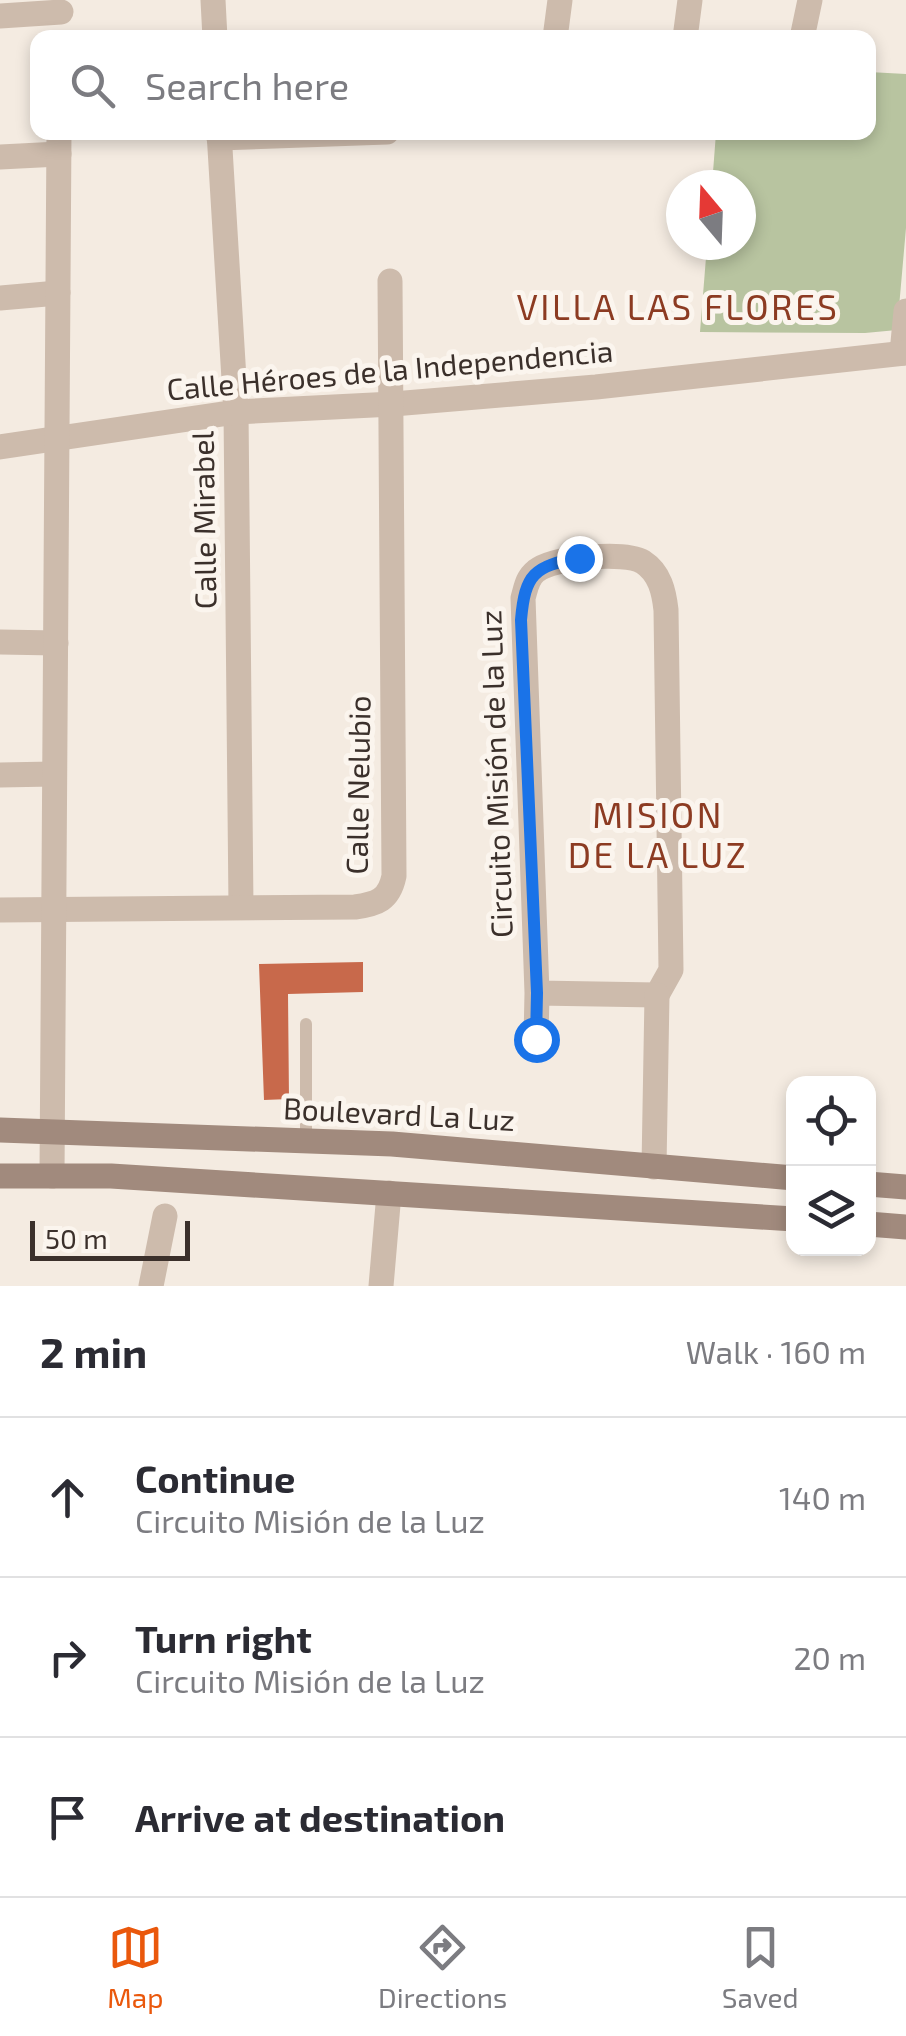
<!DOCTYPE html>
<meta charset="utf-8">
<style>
body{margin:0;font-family:"Exo 2",sans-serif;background:#f2f2f3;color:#2b2b33}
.controls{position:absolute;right:30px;bottom:30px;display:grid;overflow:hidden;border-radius:20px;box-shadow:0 5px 15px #0003}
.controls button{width:90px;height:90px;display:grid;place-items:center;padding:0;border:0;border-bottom:2px solid #e1e1e2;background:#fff;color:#2b2b33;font:50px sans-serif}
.compass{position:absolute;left:666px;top:170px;width:90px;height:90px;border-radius:50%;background:#fff;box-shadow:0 5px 15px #0003;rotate:341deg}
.scale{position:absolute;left:30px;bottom:25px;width:160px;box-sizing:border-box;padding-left:10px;border:5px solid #3b302b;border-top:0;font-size:28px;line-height:35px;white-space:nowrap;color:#3b302b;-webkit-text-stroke:8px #fbf5ee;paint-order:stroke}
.stop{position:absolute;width:30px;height:30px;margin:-22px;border:8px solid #1a73e8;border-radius:50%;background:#fff}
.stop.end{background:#1a73e8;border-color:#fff;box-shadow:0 2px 10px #0008}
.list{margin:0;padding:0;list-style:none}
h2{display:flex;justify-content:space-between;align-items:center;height:130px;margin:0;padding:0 40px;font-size:42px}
h2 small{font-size:32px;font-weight:400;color:#7c7c81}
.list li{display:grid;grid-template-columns:65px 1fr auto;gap:30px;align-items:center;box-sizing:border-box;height:160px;padding:0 40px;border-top:2px solid #e1e1e2}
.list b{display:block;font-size:38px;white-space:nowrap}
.list p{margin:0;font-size:32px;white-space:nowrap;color:#7c7c81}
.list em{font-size:32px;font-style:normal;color:#7c7c81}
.icon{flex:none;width:55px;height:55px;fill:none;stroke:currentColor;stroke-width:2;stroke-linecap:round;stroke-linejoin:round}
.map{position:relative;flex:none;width:906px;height:1286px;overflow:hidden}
.search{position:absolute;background:#fff;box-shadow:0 5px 15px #0003;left:30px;right:30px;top:30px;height:110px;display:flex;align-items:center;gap:25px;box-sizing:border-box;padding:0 35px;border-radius:20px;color:#7c7c81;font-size:38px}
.sheet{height:610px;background:#fff}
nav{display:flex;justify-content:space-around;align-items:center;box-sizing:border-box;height:140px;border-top:2px solid #e1e1e2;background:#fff;font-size:28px;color:#7c7c81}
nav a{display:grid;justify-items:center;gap:5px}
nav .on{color:#ea580c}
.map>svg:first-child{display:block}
.green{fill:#b8c4a0}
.building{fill:#c8694b}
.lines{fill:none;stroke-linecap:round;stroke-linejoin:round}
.service{stroke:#cdbbac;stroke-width:12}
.minor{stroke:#cdbbac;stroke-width:25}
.secondary{stroke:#a18a7d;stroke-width:25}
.route{stroke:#1a73e8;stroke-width:12}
.labels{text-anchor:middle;stroke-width:10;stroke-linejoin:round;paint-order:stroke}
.street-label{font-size:30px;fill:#3b302b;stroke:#fbf5ee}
.quarter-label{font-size:35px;letter-spacing:2.5px;fill:#8c3b22;stroke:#fbf5ee}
</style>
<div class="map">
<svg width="906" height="1286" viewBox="0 0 906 1286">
<rect width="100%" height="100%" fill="#f4ebe1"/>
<polygon class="green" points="869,72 906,74 906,228 897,330 865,333 700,332 707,245 741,245 741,185 712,185 716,133 868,132"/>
<polygon class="building" points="363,962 363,992 288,994 289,1099 264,1100 259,964"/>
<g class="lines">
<polyline class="service" points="306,1141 306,1024"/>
<g class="minor">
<polyline points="213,0 215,38"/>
<polyline points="0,16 61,12"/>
<polyline points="555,38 560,0"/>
<polyline points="685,38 690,0"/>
<polyline points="802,38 810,0"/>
<polyline points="219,132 236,412 241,907"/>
<polyline points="219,138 387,132"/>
<polyline points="0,157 59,154"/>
<polyline points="0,298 58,293"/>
<polyline points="902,353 906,311"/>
<polyline points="0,447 236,412 393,404 596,387 906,353"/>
<polyline points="0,642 56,643"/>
<polyline points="0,775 53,774"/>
<path d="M0,910L355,907C377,904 389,900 394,876L390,281"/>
<path d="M536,1039L537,993L523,598C526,588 527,578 536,571C553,557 625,551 643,562C660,573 664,592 666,610L671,970L657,995L537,993"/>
<polyline points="654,1167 657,995"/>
<polyline points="52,1176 59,132"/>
<polyline points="151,1286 165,1216"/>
<polyline points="381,1286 389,1193"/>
</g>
<g class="secondary">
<polyline points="0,1130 392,1144 794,1178"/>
<polyline points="0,1176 111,1176 794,1219"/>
<polyline points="868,1184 906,1187"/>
<polyline points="868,1224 906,1227"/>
</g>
</g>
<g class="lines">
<path class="route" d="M536,1039L537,993L521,620C525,574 534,566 579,558"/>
</g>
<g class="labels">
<g class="street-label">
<text transform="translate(390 371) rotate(-5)" y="10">Calle Héroes de la Independencia</text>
<text transform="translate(205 520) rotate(-91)" y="10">Calle Mirabel</text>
<text transform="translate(497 774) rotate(-92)" y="10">Circuito Misión de la Luz</text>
<text transform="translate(359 785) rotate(-89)" y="10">Calle Nelubio</text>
<text transform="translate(399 1115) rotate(3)" y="10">Boulevard La Luz</text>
</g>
<g class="quarter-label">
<text x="678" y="320">VILLA LAS FLORES</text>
<text x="658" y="828">MISION<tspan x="658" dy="40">DE LA LUZ</tspan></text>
</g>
</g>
</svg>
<div class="controls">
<button><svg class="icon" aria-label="locate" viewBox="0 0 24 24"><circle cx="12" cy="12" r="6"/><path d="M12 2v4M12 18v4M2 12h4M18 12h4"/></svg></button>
<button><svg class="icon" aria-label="layers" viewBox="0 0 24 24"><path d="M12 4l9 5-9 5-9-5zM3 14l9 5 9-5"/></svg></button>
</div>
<svg class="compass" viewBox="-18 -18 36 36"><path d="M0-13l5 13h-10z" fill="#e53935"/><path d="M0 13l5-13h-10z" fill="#7c7c81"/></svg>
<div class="scale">50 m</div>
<div class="stop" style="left:536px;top:1039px"></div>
<div class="stop end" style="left:579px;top:558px"></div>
<div class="search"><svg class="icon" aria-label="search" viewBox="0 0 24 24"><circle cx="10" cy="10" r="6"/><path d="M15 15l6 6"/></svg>Search here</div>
</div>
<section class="sheet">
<h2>2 min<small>Walk · 160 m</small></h2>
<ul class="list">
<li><svg class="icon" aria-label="ahead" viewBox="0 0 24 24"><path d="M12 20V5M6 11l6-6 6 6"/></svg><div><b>Continue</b><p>Circuito Misión de la Luz</p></div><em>140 m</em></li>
<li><svg class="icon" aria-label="right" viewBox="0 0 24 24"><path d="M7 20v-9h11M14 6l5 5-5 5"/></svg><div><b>Turn right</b><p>Circuito Misión de la Luz</p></div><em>20 m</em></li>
<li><svg class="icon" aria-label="arrive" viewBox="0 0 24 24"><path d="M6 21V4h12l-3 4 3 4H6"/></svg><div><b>Arrive at destination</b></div></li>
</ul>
</section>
<nav>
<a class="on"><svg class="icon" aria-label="map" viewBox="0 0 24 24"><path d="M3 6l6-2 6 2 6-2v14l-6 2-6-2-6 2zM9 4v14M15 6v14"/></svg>Map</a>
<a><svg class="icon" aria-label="directions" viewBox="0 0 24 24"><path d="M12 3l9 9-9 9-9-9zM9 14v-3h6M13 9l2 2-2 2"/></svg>Directions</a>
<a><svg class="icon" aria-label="saved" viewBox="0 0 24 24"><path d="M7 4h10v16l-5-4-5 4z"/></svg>Saved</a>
</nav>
